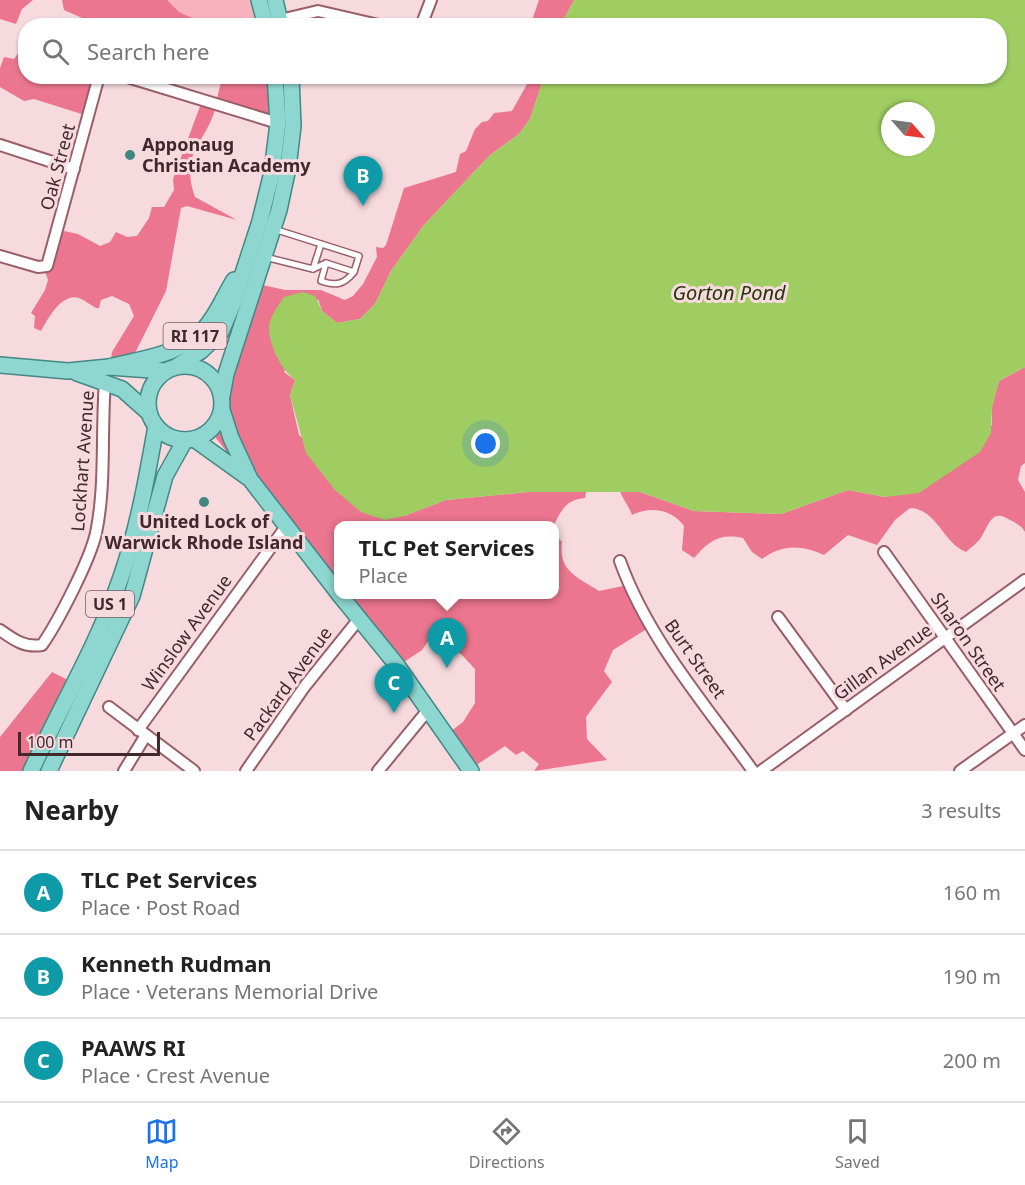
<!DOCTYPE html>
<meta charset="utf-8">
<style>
body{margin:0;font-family:"Noto Sans",sans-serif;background:#f2f2f2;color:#222}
.compass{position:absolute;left:881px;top:102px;width:54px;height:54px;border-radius:50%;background:#fff;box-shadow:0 2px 4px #0004;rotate:118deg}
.scale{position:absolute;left:18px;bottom:15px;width:142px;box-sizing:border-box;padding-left:6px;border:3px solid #41282c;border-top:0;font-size:16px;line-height:21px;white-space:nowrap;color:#41282c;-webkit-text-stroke:4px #f6dade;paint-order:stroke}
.you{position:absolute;left:486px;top:444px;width:21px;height:21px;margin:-15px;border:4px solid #fff;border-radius:50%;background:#1a73e8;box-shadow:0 0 0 9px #1a73e833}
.badge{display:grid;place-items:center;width:39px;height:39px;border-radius:50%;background:#1a73e8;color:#fff;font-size:20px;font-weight:700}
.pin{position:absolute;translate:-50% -50px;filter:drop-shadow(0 2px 3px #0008)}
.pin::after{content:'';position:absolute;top:32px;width:21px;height:18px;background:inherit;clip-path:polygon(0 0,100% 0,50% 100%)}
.popup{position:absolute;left:334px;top:521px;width:225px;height:78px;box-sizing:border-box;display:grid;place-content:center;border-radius:12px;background:#fff;filter:drop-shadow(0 2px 4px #0005);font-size:20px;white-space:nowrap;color:#767676}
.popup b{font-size:22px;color:#222}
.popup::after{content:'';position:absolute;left:50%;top:100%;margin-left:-12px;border:12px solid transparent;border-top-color:#fff}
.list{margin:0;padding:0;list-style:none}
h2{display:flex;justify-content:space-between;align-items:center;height:78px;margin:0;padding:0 24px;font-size:26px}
h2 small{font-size:20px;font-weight:400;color:#767676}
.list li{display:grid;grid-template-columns:39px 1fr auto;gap:18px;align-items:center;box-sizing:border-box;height:84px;padding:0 24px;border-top:2px solid #e0e0e0}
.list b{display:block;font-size:22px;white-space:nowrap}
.list p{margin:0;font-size:20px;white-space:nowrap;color:#767676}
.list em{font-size:20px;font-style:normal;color:#767676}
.icon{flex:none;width:33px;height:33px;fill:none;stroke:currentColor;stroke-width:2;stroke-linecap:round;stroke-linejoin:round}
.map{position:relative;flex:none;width:1025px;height:771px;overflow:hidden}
.search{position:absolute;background:#fff;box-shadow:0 2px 4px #0004;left:18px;right:18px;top:18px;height:66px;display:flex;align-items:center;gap:15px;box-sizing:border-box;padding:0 21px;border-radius:24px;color:#767676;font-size:22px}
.sheet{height:330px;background:#fff}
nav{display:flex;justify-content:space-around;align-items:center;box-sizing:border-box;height:84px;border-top:2px solid #e0e0e0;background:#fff;font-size:16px;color:#767676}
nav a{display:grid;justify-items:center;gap:3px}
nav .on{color:#1a73e8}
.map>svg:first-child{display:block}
.green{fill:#f7b2bd}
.forest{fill:#ec768f}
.water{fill:#9fcd61;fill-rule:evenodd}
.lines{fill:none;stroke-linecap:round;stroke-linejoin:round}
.lane-casing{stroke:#995e68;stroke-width:8}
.street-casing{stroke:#995e68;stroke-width:14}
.primary-casing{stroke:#428884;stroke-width:18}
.lane{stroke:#fff;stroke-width:5}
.street{stroke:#fff;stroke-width:10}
.primary{stroke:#8ed7d1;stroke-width:15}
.poi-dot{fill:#408782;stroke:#f6dade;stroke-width:2}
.labels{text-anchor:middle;stroke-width:6;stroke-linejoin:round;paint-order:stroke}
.shield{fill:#f6dade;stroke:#775d61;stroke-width:1.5}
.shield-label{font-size:16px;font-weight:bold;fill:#41282c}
.poi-label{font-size:18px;font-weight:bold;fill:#41282c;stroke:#f6dade;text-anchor:start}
.street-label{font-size:18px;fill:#41282c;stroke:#f6dade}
.water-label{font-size:20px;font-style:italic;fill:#243508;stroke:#f6dade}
</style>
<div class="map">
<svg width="1025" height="771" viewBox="0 0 1025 771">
<rect width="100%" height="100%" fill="#f6dade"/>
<polygon class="green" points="104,0 267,0 272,25 175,25"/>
<g class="forest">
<polygon points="0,0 33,0 22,9 16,24 0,19"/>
<polygon points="62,0 167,0 179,12 207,25 87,25 82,18 64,10"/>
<polygon points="539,0 574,0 561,25 530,26"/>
<polygon points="25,50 26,76 100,77 88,116 34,99 24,101 0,87 0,68 4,57 14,59 20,51"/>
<path d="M222,77H281L283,121L216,106C206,145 179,151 195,197L237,220L187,206L181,208L166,291L132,359L127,376L109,372L112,352L134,316L129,304L112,296L101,300L99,308H96C91,305 84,300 79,298C61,293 48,319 41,331L34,328L35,316L31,313L45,290L48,280L44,268L59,230L78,234L100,246L110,242L116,232L127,237L137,236L149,218L152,207H164L174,190L173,179L202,101L216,103Z"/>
<path d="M531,77H544L530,119L519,134L490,155L424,225L391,271L375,304L360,319L337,323L322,311L318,299L284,372L295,380L290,395L299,435L404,516L446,500L528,492H586L585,498C567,499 561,510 554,525L339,526V594L208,428L233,365L254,283L285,290H321L345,300L353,296L363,284L377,257L376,247L383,248L386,245L404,188L456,172L460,154L466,151L475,129L482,122L488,121L494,113L512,111Z"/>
<path d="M1025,367V463L1021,466L1018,480L1025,492V532C1022,526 1016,523 1010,520C991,507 989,526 980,539C976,544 970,548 966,552C943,543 937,509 910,508L895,520L877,545L848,535L824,555C801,545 783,544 762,559L752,552L743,538C719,533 709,541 694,558L682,550L684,526C672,509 650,506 632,515C629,506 623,500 620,491L640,492L694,511L781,514L848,490L885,497L992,425V407L999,381Z"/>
<path d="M555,534L562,542C558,571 577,577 599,591L628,585L650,627L613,650L604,671L612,682L586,717L587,739L607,760L534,771L539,764L523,751L516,755L505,746L472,768L446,735L463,722L475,703V669C464,657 448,637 429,640L422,650L398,666L339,595L555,594Z"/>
<polygon points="52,672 70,681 27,771 0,771 0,737"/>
</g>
<path class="water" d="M574,0H1025V367L999,381L992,407L991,433L980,452L919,493L885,497L848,490L781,514L694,511L640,492H528L446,500L404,516L385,520L361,512L335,490L306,453L290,395L295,380C281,369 269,346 269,327C270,316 278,306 284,297L303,292L315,296L322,311L337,323L360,319L375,304L391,271L424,225L490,155L519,134L530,119L544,77L1000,76V26L561,25ZM890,111H926V147H890Z"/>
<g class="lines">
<defs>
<g id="lane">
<polyline points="265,257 313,269 326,263 354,272 359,256 274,229"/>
<path d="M326,263L321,281C335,286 344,285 354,272"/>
<polyline points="313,269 321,244"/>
</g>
<g id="street">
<polyline points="280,20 318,11 383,26"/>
<polyline points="421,26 431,0"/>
<polyline points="124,76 278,123"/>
<polyline points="0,145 74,169"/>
<polyline points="0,256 38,267 47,266 99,76"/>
<polyline points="884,552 1025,750"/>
<path d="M620,561C648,639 705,704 753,771"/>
<polyline points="778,617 846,710"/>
<path d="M0,630C14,640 25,648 42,645C58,622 90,560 96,533C106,485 101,432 105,382"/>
<polyline points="109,707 194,771"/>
<polyline points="138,730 285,528"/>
<polyline points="124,771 146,735"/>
<polyline points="246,771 305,686 359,619"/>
<polyline points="378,771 428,710"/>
<polyline points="761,771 1025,580"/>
<polyline points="960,771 1025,725"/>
</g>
<g id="primary">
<polyline points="259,0 266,26"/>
<polyline points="275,0 281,26"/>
<polyline points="0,365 68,371 109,367 165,371"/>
<circle cx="185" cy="403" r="37"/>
<polyline points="177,366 201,351 221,332 234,301 260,221 272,172 278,123 275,76"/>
<path d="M109,367C141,359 181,355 204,329C217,315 224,296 234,280"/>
<polyline points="77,373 122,389 149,413"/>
<polyline points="222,396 226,374 279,210 288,168 293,126 291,76"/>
<polyline points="222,410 231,438 250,479 339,594"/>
<polyline points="194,439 247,477"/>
<polyline points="339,594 396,664 471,771"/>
<path d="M31,771C61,706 98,644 121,577C138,528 147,477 156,426"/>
<polyline points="49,771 132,596 165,476 185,440"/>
</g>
</defs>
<use href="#lane" class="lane-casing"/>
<use href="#street" class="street-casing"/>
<use href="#primary" class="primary-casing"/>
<use href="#lane" class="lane"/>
<use href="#street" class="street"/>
<use href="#primary" class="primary"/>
</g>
<g class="poi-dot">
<circle cx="130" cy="155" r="6"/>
<circle cx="204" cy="502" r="6"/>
</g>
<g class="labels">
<g class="shield">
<rect x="163.5" y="323" width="63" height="26" rx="4.5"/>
<rect x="86" y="591" width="48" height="26" rx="4.5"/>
</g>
<g class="shield-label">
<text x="195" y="342">RI 117</text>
<text x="110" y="610">US 1</text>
</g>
<g class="poi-label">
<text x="142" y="151">Apponaug<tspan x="142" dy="21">Christian Academy</tspan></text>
<text x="204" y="528" text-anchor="middle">United Lock of<tspan x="204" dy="21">Warwick Rhode Island</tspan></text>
</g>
<g class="street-label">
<text transform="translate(58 167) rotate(-75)" y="6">Oak Street</text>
<text transform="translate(83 461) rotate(-86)" y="6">Lockhart Avenue</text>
<text transform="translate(187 633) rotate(-54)" y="6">Winslow Avenue</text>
<text transform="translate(968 642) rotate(55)" y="6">Sharon Street</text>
<text transform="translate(695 659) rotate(55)" y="6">Burt Street</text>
<text transform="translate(883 662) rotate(-36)" y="6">Gillan Avenue</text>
<text transform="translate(288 684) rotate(-54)" y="6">Packard Avenue</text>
</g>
<g class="water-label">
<text x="729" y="300">Gorton Pond</text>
</g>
</g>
</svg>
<svg class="compass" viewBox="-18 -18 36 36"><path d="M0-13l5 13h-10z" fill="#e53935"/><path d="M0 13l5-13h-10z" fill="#767676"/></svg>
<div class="scale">100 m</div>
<div class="you"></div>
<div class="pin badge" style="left:447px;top:668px;background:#0f9aa8">A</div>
<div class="popup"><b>TLC Pet Services</b>Place</div>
<div class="pin badge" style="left:363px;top:206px;background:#0f9aa8">B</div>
<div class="pin badge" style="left:394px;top:713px;background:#0f9aa8">C</div>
<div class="search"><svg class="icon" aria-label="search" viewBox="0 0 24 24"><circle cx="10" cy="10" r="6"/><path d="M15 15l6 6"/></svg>Search here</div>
</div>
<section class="sheet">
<h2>Nearby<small>3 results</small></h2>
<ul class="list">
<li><span class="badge" style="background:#0f9aa8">A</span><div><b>TLC Pet Services</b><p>Place · Post Road</p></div><em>160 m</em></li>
<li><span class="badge" style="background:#0f9aa8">B</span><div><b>Kenneth Rudman</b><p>Place · Veterans Memorial Drive</p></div><em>190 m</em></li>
<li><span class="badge" style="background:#0f9aa8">C</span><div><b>PAAWS RI</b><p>Place · Crest Avenue</p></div><em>200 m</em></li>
</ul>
</section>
<nav>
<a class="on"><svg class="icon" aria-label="map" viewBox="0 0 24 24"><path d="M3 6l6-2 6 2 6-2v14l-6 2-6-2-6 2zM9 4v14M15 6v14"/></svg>Map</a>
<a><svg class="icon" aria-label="directions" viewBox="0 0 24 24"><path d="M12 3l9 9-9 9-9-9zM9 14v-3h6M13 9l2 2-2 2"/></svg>Directions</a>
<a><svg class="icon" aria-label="saved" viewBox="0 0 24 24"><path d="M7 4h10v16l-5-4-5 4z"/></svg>Saved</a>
</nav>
